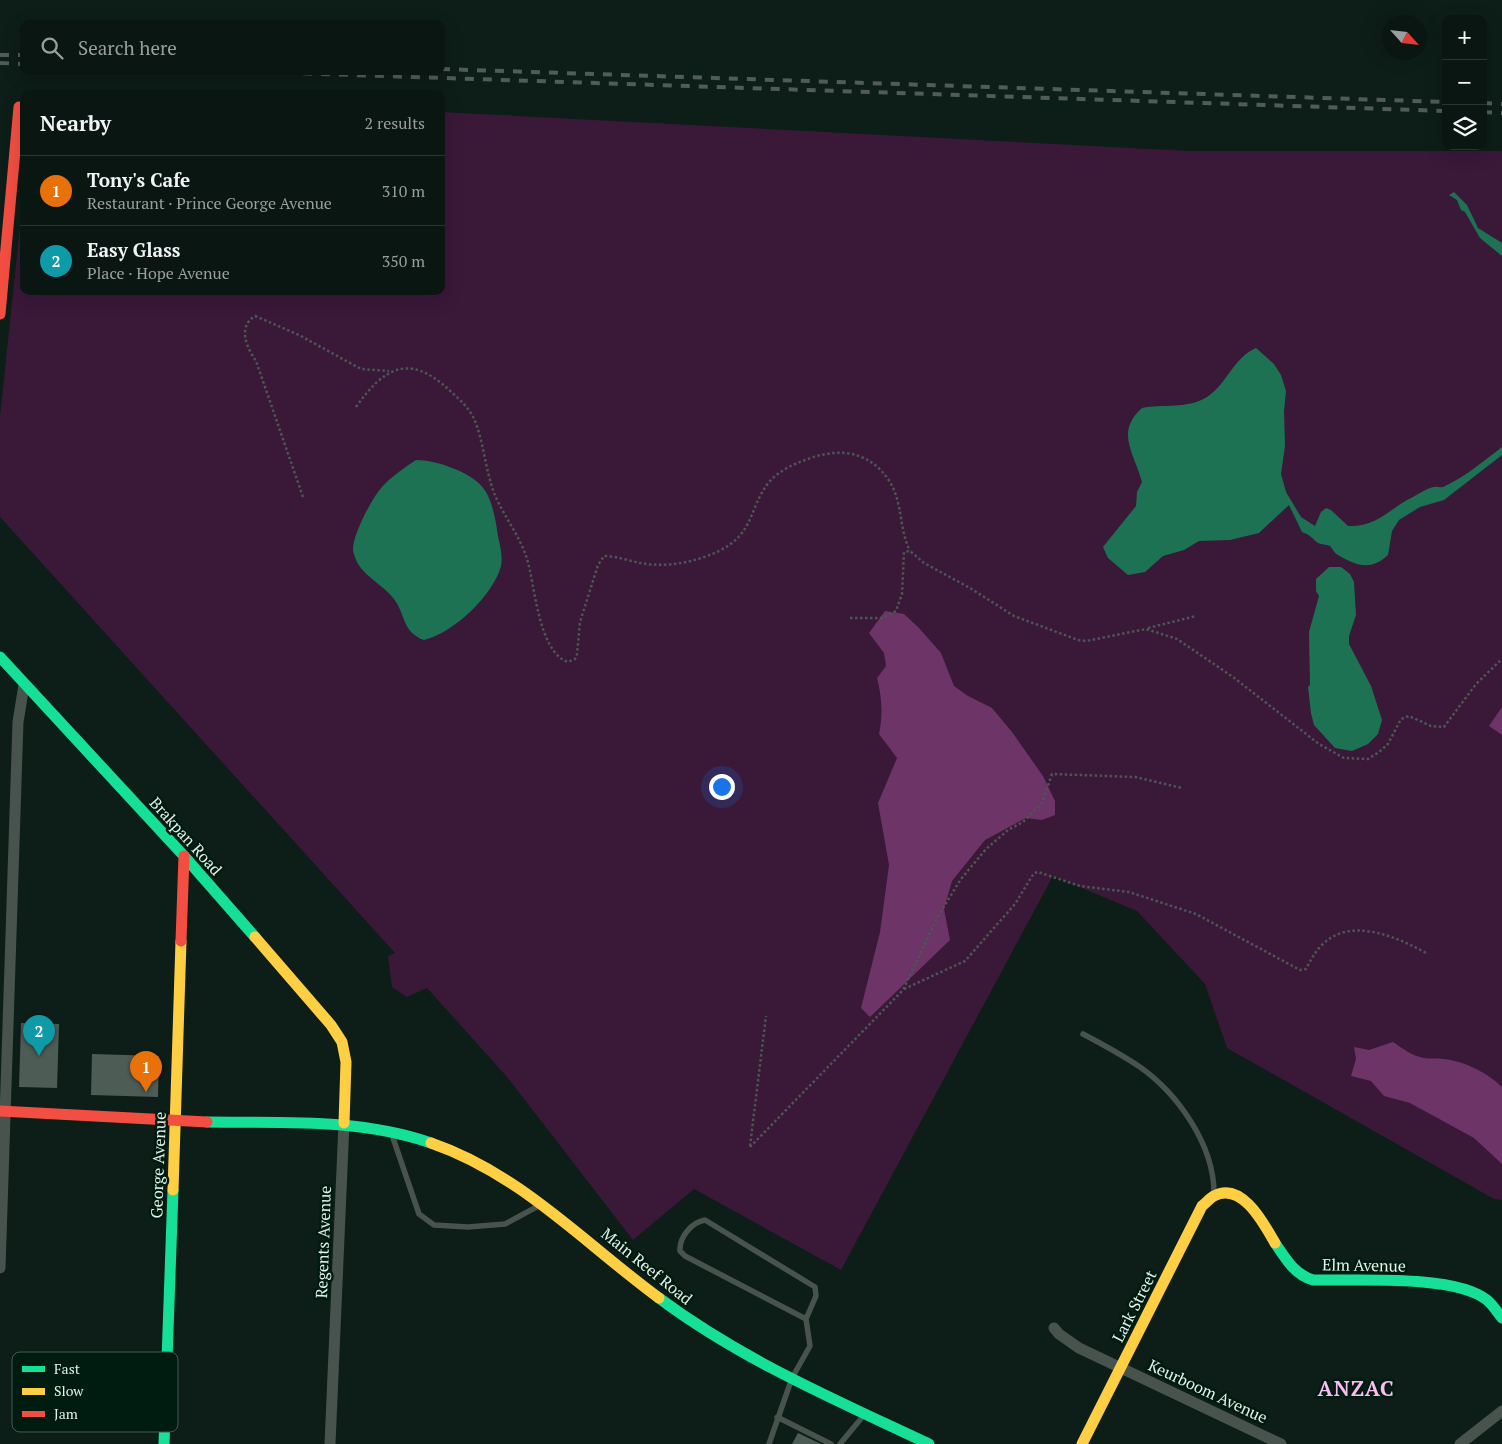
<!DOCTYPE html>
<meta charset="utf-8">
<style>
body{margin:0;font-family:"PT Serif",serif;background:#18231f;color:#f1f3f6}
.controls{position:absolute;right:15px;top:15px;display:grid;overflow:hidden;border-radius:10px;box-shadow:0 5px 20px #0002}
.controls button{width:45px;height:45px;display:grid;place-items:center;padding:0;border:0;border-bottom:1px solid #2a3531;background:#0a1611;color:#f1f3f6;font:25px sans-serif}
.compass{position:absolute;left:1382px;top:15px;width:45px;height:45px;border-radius:50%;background:#0a1611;box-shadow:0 5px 20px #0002;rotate:117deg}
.you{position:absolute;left:721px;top:786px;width:18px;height:18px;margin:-12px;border:4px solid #fff;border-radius:50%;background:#1a73e8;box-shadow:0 0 0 8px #1a73e833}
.badge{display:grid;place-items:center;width:32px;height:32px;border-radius:50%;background:#97a7a0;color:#fff;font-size:16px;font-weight:700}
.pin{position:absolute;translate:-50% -41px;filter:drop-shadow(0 1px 2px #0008)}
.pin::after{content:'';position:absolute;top:26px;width:18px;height:15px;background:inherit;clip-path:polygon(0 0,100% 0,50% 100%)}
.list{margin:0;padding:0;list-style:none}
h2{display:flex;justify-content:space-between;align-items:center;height:65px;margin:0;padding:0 20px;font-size:21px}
h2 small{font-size:16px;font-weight:400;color:#999f9f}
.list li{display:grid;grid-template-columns:32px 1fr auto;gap:15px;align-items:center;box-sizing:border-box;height:70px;padding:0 20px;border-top:1px solid #2a3531}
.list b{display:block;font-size:19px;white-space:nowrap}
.list p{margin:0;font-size:16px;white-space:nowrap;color:#999f9f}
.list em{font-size:16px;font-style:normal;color:#999f9f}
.icon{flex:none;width:28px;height:28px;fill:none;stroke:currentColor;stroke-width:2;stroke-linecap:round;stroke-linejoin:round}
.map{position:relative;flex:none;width:1502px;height:1444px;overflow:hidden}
.search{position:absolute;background:#0a1611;box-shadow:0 5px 20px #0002;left:20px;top:20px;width:425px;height:55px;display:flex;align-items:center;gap:12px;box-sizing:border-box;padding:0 18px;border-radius:10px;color:#999f9f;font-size:19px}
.panel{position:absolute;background:#0a1611;box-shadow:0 5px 20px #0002;left:20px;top:90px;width:425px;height:205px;border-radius:10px}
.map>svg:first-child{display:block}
.green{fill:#3a1838}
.forest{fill:#6c3467}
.water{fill:#1d7254}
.building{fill:#4e5c56}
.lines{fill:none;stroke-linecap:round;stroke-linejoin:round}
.path{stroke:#4c5752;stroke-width:2.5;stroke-dasharray:2.5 2.5;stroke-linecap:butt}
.lane{stroke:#48534d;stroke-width:5.5}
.street{stroke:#48534d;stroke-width:11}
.fast{stroke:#16e098;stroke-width:11}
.slow{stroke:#ffcf43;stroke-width:11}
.jam{stroke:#f24e42;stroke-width:11}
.rail{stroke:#515c58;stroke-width:4;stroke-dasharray:9 9;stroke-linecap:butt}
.labels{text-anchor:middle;stroke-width:5;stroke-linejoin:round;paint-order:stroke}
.street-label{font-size:16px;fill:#e1f2e9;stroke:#001b10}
.district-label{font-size:21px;font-weight:bold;letter-spacing:1px;fill:#fbbcf2;stroke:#001b10}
.key{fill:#001b10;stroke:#445c51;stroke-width:1}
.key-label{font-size:14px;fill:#e1f2e9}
</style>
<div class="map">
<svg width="1502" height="1444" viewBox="0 0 1502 1444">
<rect width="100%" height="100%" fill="#0d1d17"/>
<polygon class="green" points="441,112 1189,151 1502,151 1502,1200 1494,1199 1227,1048 1205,984 1137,911 1053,876 841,1270 694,1189 633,1240 507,1077 427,988 407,997 392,987 388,956 395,953 0,517 0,417 24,188 24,291 441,291"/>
<g class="forest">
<path d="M885,611L904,614L919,628L941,653L954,686L968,696L992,708L1012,732L1043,776L1055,801V815L1042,820L1026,818L985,840L952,881L944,909L950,940L870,1017L861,1008L880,932L889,865L878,803L897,758L879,734C883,714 882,698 877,678L886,666L884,653L869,633Z"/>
<polygon points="1502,707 1502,735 1489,726"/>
<path d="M1393,1042C1403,1049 1413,1056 1424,1058C1430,1059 1437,1058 1444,1059C1464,1061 1488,1073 1502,1087V1164L1474,1138L1410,1103L1384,1096L1371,1081L1351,1076L1356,1059L1354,1047L1369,1050Z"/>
</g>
<g class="water">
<polygon points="1454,192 1467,205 1478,228 1502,243 1502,256 1480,238 1465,212 1461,210 1457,200 1449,195"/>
<path d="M1256,348L1274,364L1281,375L1286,391L1284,411L1285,446L1281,474L1286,492L1301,517L1315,526L1321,512L1326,508L1331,510L1348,526C1378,527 1388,509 1413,497C1418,494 1428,488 1434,487C1438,486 1441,489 1445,486C1466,476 1484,461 1502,447V455L1444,500L1420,507L1399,520L1392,531L1388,555C1371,571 1356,566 1338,555C1334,553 1333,549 1330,546C1326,544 1322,545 1318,543C1311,538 1311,535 1302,532L1289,505L1259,533L1230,540L1199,541L1184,550L1163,556L1145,572L1128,575L1108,558L1103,547L1136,506L1137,492L1142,482C1134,453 1115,432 1142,408C1163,404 1188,409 1207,397C1227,384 1234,357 1256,348Z"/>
<path d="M416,460C436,460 476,473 486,492C493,504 496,522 498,536C500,545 503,558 501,566C493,596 453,633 424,640C402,632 406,615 394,599C383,585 367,578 358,564C356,560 353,553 353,549C353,534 372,498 382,487C392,476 404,468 416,460Z"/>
<polygon points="1329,567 1341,567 1350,574 1354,582 1356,615 1349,636 1349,644 1371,686 1382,720 1378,734 1368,744 1352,751 1335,748 1314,725 1311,713 1308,687 1310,685 1309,632 1319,596 1316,591 1316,579"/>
</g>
<g class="building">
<polygon points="21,1023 59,1024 57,1088 19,1087"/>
<polygon points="92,1054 159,1056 158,1097 91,1095"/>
<polygon points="798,1433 821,1444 792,1444"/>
</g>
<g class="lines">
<g class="path">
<path d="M356,407C383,369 408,352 448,389C458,398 469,407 475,421C483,441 485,465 492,487C500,512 519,533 527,559C535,584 538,652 568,662L575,659L577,654L580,622L598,565L604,556C616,556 629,561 641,563C666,568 696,562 719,551C755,533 748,509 769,482C779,471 793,464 808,459C840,447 870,451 890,482C903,504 899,529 910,551"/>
<path d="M303,497L256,361C247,348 237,327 255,316L299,335L361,369L389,371"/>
<polyline points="850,618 882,618 896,611 902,594 904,552 910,551 924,563 970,588 1014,616 1078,640 1086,641 1146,629 1177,639 1233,677 1319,744 1344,758 1368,759 1379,752 1388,744 1401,719 1409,716 1431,726 1444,727 1476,684 1502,659"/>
<polyline points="1148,628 1196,616"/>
<path d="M904,989L965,961L1015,904L1034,873L1038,872L1080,886L1129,892L1196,914L1300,970L1306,969C1311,960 1315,951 1323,944C1352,916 1399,938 1428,954"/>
<polyline points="750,1146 766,1016"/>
<polyline points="750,1147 903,990 938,916 961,879 986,849 1008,830 1023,822 1042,803 1052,774 1135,777 1182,788"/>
</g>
<g class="lane">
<path d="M1083,1034C1102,1044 1122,1055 1140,1067C1178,1094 1214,1145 1214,1193"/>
<polyline points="392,1135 419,1214 434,1225 468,1227 505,1224 542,1204"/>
<polyline points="777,1417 831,1444"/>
<path d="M769,1444L792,1378L810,1346L806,1319L816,1296L815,1287L705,1220C692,1222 679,1237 680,1251L685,1256L806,1319"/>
<polyline points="840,1444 864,1415"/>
</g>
<g class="street">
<polyline points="0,1268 18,722 24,685"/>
<polyline points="1054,1328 1059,1334 1079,1348 1281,1444"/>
<polyline points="330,1444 344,1123"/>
<polyline points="1460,1444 1502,1411"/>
</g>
<g class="fast">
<polyline points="0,657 184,856 255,937"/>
<path d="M207,1122C281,1123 359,1118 431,1143"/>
<path d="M1275,1243C1286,1259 1294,1274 1313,1280C1355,1281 1455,1274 1487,1300C1493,1305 1497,1312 1502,1318"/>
<path d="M659,1298C742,1360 836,1400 929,1444"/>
<polyline points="164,1444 173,1190"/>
</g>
<g class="slow">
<polyline points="255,937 331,1025 342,1042 346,1062 344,1123"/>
<path d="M431,1143C521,1174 584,1243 659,1298"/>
<polyline points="173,1190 181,941"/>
<path d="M1082,1444L1202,1206C1206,1203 1210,1198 1214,1196C1242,1181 1264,1224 1275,1243"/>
</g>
<g class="jam">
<polyline points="0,314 19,107"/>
<polyline points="181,941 184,856"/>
<polyline points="0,1111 207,1122"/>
</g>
<g class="rail">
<polyline points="0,55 24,55"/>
<polyline points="0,63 24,64"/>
<polyline points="441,69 1446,102"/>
<polyline points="231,71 1446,111"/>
<polyline points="1483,103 1502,104"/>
<polyline points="1483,112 1502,113"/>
</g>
</g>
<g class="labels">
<g class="street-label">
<text transform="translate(186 836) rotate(48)" y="6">Brakpan Road</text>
<text transform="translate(158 1165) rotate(-88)" y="6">George Avenue</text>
<text transform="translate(323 1242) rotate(-88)" y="6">Regents Avenue</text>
<text transform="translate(1364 1265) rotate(1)" y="6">Elm Avenue</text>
<text transform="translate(647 1266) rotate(39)" y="6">Main Reef Road</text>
<text transform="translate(1134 1306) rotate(-63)" y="6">Lark Street</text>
<text transform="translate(1208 1391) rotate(25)" y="6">Keurboom Avenue</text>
</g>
<g class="district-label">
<text x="1356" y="1396">ANZAC</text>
</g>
</g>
<rect x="12" y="1352" width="166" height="80" rx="8" class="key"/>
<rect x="22" y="1366" width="23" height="6" fill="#16e098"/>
<rect x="22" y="1388" width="23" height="7" fill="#ffcf43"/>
<rect x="22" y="1411" width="23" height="6" fill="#f24e42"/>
<g class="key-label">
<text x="54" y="1374">Fast</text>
<text x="54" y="1396">Slow</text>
<text x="54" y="1419">Jam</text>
</g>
</svg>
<div class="controls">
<button>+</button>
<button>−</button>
<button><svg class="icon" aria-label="layers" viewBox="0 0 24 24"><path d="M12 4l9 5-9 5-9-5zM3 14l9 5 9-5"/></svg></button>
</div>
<svg class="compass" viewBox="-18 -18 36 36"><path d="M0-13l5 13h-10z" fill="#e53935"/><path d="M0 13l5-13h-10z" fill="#999f9f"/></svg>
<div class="you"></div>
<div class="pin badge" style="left:146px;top:1092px;background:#e8710a">1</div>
<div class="pin badge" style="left:39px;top:1056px;background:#0f9aa8">2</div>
<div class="search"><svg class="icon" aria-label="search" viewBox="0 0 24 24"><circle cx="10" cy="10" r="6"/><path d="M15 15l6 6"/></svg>Search here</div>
<section class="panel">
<h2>Nearby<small>2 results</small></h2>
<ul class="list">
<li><span class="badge" style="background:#e8710a">1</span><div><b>Tony's Cafe</b><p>Restaurant · Prince George Avenue</p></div><em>310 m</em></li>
<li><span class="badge" style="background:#0f9aa8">2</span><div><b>Easy Glass</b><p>Place · Hope Avenue</p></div><em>350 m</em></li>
</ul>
</section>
</div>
